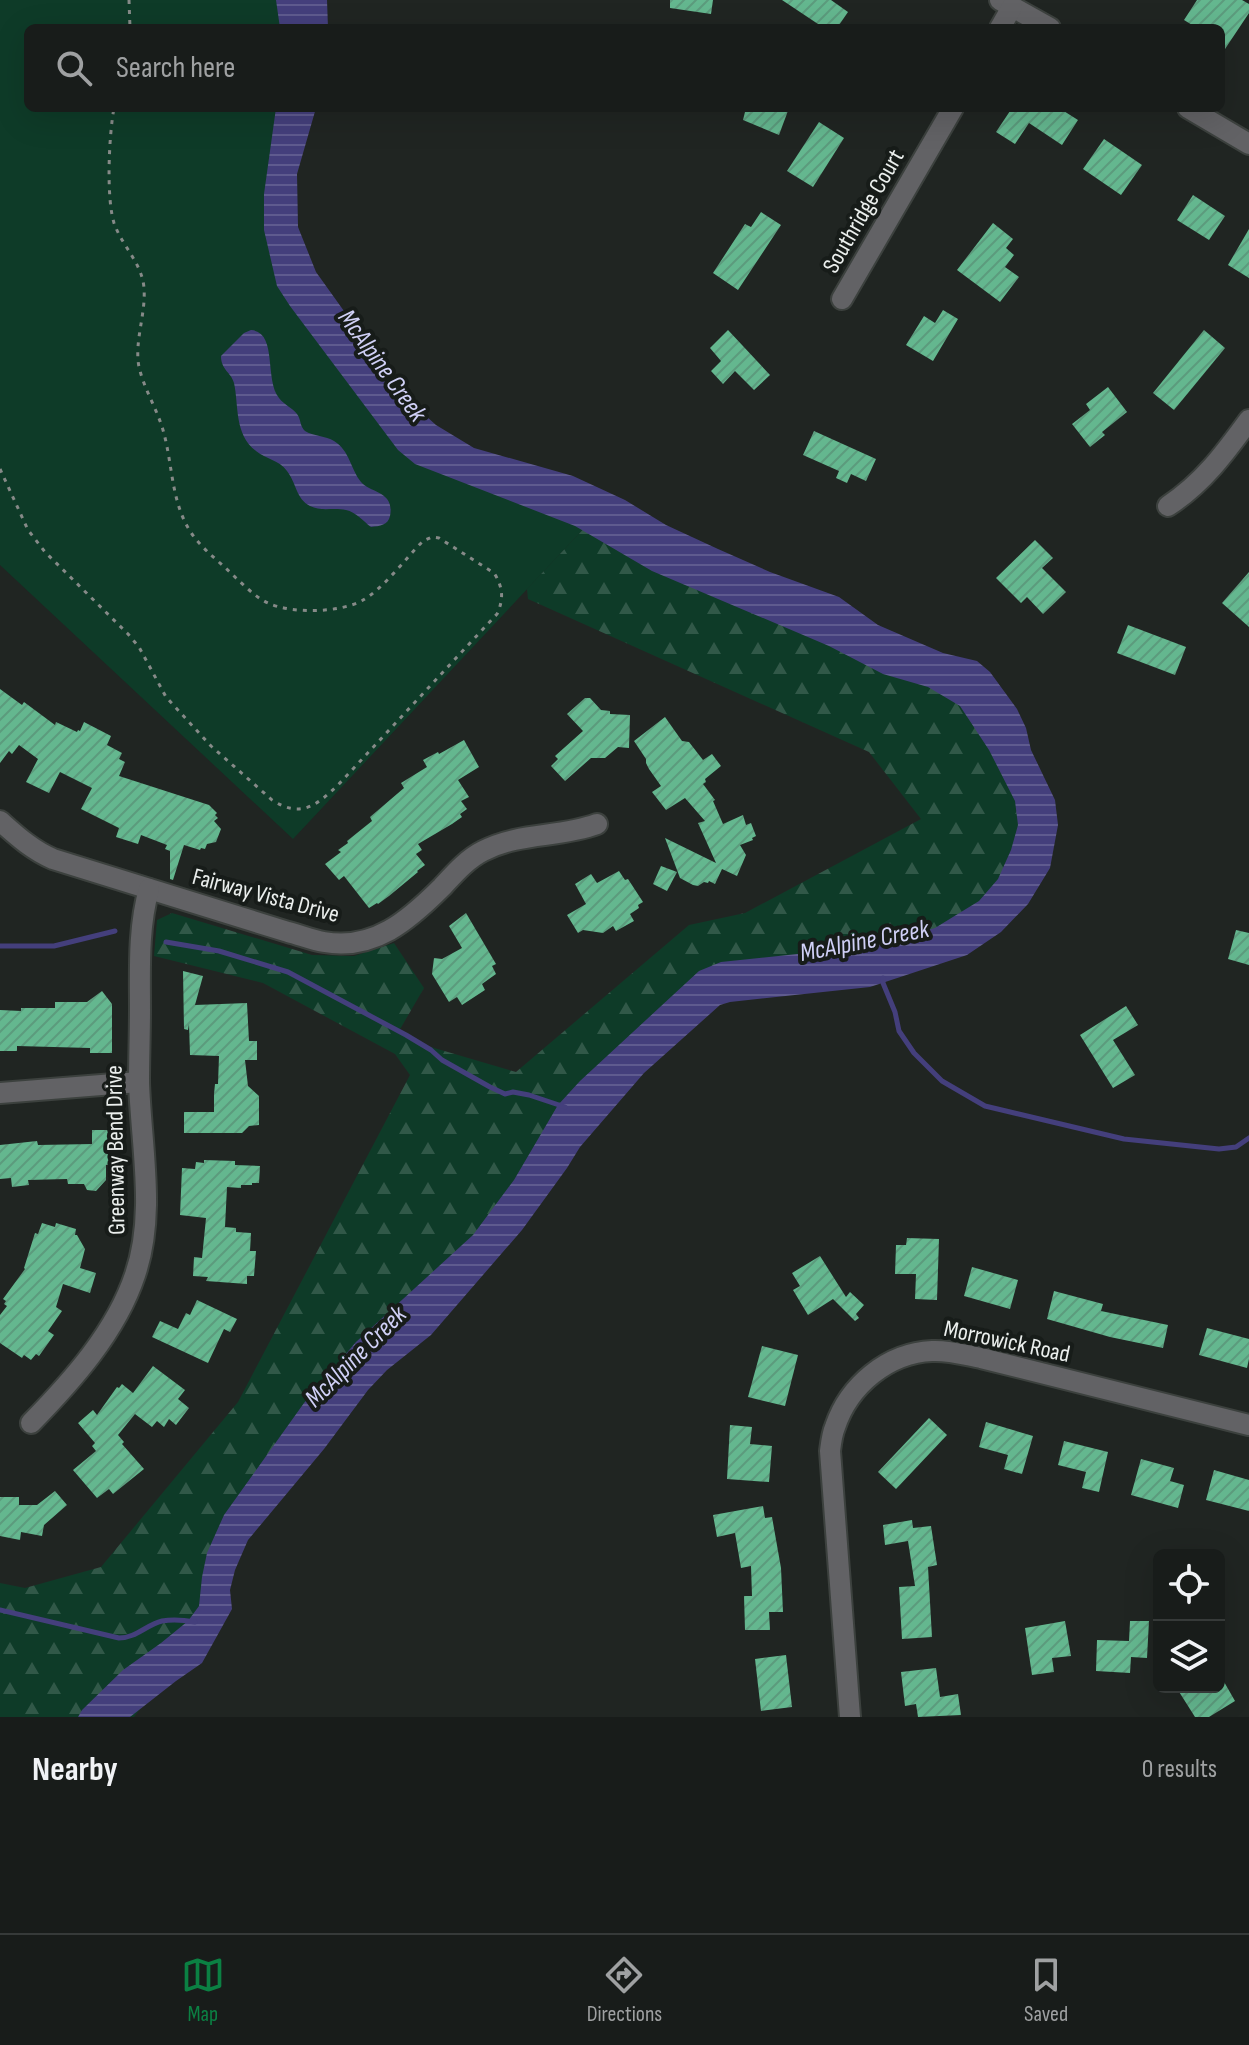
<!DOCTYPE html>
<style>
body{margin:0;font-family:"Sofia Sans Condensed",sans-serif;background:#212523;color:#f1f3f6}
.controls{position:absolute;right:24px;bottom:24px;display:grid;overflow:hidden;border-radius:12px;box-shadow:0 8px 32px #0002}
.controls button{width:72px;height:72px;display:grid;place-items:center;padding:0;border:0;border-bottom:2px solid #363a39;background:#181c1a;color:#f1f3f6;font:40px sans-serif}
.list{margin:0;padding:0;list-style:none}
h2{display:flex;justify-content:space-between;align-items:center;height:104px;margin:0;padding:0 32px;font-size:34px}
h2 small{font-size:26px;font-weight:400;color:#9fa1a2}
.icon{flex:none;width:44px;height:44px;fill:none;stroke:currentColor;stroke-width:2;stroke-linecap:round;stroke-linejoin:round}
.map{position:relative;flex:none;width:1249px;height:1717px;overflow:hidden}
.search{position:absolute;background:#181c1a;box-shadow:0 8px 32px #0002;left:24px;right:24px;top:24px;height:88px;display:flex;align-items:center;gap:20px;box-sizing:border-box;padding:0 28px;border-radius:12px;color:#9fa1a2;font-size:30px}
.sheet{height:216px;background:#181c1a}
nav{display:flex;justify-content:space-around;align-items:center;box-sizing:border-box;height:112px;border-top:2px solid #363a39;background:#181c1a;font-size:22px;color:#9fa1a2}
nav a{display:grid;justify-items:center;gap:4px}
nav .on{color:#0b8043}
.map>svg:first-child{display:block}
.grass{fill:#0e3b28}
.forest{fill:url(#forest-firs)}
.water{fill:url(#water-rules)}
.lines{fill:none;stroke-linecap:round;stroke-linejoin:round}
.stream{stroke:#443f7c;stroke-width:5}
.building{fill:url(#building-hatch)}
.minor-casing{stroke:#3c413e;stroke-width:24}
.path{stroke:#868a88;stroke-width:3;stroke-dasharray:4 6;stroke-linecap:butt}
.minor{stroke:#626265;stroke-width:20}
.labels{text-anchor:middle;stroke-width:8;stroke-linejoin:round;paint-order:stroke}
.street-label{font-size:24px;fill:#ebefed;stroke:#171c19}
.water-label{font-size:26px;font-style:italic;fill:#d0d0f6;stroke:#171c19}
</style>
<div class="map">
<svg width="1249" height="1717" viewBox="0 0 1249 1717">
<defs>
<pattern id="forest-firs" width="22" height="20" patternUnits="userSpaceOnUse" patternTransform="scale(2)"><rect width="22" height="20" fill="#0e3b28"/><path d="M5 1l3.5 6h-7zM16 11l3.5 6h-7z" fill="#315848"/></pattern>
<pattern id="water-rules" width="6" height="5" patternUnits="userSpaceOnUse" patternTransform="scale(2)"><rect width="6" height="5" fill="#443f7c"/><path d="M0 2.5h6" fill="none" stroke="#5f5b8f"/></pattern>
<pattern id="building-hatch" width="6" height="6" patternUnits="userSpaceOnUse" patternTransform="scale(2)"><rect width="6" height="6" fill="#64b78f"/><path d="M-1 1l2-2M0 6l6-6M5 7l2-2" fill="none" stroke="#5c9b7d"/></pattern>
</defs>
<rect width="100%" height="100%" fill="#202522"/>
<polygon class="grass" points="0,0 282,0 283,28 28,28 28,108 293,108 280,223 388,409 592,520 293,839 0,565"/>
<polygon class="forest" points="592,520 970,680 1018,772 1021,859 942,952 685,992 262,1498 191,1638 134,1717 0,1717 0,1583 25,1588 101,1567 238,1402 410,1075 395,1054 263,983 154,956 157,920 172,913 312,955 354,956 394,943 424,988 399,1031 424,1045 516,1072 689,925 745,913 921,819 869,752 528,599 527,589"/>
<g class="water">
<polygon points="276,0 327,0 328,28 280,28"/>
<polygon points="276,108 316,108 297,174 298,227 316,272 407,399 436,425 474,448 573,476 625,500 666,525 718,549 770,572 839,597 878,625 943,653 977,661 990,672 1017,709 1026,728 1031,750 1055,800 1058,825 1050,868 1028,904 1001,932 967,955 870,987 730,1002 720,1005 644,1073 580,1147 567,1168 522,1230 431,1335 387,1370 368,1390 324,1449 248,1540 235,1570 230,1590 232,1609 202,1663 176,1681 130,1717 78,1717 82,1710 123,1670 161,1643 188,1621 199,1606 202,1577 207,1553 224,1515 304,1403 356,1342 473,1235 514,1180 558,1105 580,1081 699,971 721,962 873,946 935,928 979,901 998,879 1011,850 1018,825 1015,801 989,750 960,706 928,687 883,674 829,646 652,571 575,526 415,464 398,450 290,306 277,286 264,230 264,194"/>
<path d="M251,330C278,332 264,379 279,398C284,405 293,408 297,414C301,419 300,427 305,431C313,436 326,436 334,441C350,451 350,468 361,482C370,493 395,491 390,516C388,525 380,526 371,527C363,521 356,512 346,510C333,507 322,512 310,506C296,499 296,482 287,471C279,460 266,459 256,451C234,434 239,406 234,383C231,372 221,370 221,356L244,333Z"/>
</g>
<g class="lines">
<g class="stream">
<polyline points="166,942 219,951 288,972 406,1035 431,1050 442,1060 490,1087 505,1094 513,1092 529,1095 565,1107"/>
<polyline points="0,946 54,946 115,931"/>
<polyline points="883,978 883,983 895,1012 899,1031 914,1053 942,1081 985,1106 1124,1139 1219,1149 1236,1147 1249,1138"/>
<path d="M0,1610L119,1638C136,1638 146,1625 162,1621C173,1619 184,1620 195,1622"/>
</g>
</g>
<g class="building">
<polygon points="670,0 713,0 711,14 670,8"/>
<polygon points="782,0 831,0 848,12 837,28 824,28"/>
<polygon points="1197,0 1242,0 1249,4 1249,13 1221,55 1221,28 1197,28 1184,20"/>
<polygon points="746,108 789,108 779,135 743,120"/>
<polygon points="1012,108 1059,108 1078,120 1062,145 1029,123 1015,144 996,132"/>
<polygon points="819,122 844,138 813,187 787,171"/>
<polygon points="1104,139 1142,165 1121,195 1083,169"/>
<polygon points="1193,195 1225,216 1209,240 1177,220"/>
<polygon points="761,212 781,225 738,290 713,273 745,224 751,227"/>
<polygon points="993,223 1013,239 1006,248 1014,255 1005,267 1019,277 1000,302 957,270"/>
<polygon points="1249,229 1249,278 1228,265"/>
<polygon points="943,310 958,319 933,361 906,345 924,316 935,323"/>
<polygon points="728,330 770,375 754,390 735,371 723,384 711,371 721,361 710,348"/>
<polygon points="1204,330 1225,348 1174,410 1153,393"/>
<polygon points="1108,387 1127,412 1102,432 1105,435 1090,447 1072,424 1090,410 1086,404"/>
<polygon points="814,431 876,459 866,481 851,474 847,483 836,478 839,471 803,455"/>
<polygon points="1035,540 1053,558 1042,568 1066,592 1043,614 1027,597 1021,603 996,578"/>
<polygon points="1249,572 1249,627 1222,603"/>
<polygon points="1128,625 1186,647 1175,675 1117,653"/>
<polygon points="0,689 22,705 24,702 55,725 56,722 77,732 78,730 80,731 84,722 111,736 107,745 122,753 119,759 125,762 119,776 209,805 217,813 215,815 218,818 214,821 221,829 216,842 207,844 205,849 201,848 200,850 184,845 173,880 170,879 170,851 165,849 167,845 141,835 138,844 116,837 119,828 81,809 92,788 60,772 49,793 26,782 38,759 19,745 12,754 9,751 0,763"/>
<polygon points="585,698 590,698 601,710 610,711 610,714 630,715 629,748 618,747 605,758 591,758 565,781 551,766 558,759 555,756 583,731 567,714"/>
<polygon points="665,717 682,741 689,742 703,760 712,754 721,766 705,779 706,782 703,784 715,800 713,801 723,824 743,815 746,825 751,823 756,836 752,838 753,840 740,845 746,855 737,876 722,869 715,884 709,881 708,883 704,882 698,886 693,885 680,878 665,838 716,863 698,823 705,821 685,798 666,810 652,792 661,786 649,769 646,763 646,759 634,741"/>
<polygon points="464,740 479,767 458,780 469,797 461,801 467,809 460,814 462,817 452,824 418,844 422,850 416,854 425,865 417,871 418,872 389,896 378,904 377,903 369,908 344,876 339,880 325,864 341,852 338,850 348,843 347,841 372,821 370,817 404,788 401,783 427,767 423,760 438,752 439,754"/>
<polygon points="661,866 677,872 667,891 653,884"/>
<polygon points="619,871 625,880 628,879 643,902 638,905 639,908 630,914 634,921 616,931 613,926 603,933 583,930 578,933 567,915 586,904 575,884 591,874 597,883"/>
<polygon points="466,913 496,964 492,966 496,974 482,984 485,990 462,1005 457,997 449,1002 432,974 434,958 442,959 462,948 449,926"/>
<polygon points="1236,930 1249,933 1249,965 1228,959"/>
<polygon points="183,971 203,976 195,1005 247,1003 249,1041 257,1041 257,1060 245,1060 248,1086 259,1096 259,1125 249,1126 242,1133 184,1133 184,1112 214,1112 214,1094 215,1084 218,1084 219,1056 190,1055 189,1024 188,1030 184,1029"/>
<polygon points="102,991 112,1004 112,1053 90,1053 90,1048 17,1046 17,1051 0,1051 0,1010 21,1011 21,1008 55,1008 55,1002 87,1002"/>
<polygon points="1126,1006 1138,1025 1113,1040 1135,1075 1113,1088 1080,1035"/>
<polygon points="92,1130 113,1130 113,1165 106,1165 106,1180 96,1191 87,1190 84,1184 68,1184 67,1179 28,1180 29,1185 12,1187 11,1178 0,1179 0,1145 37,1141 38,1145 92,1144"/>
<polygon points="204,1160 235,1161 235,1165 260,1166 259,1183 252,1183 252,1185 241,1185 241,1188 227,1187 225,1227 236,1228 236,1232 251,1233 250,1251 256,1251 254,1276 247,1276 247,1284 206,1281 208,1277 193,1276 194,1257 202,1258 206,1218 180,1215 182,1168 195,1169 196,1162 204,1163"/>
<polygon points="42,1223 55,1227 56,1223 76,1229 75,1235 77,1235 85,1249 80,1268 96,1273 90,1293 63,1284 56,1307 62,1311 48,1331 54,1335 39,1356 36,1354 31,1360 24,1355 22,1358 0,1343 0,1315 7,1306 4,1304 6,1301 3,1299 25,1269 24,1268 35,1233 38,1234"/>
<polygon points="907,1238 939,1239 937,1300 915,1299 916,1274 895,1274 896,1245 906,1245"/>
<polygon points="820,1256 846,1297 850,1292 864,1305 856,1314 859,1318 855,1321 833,1299 808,1315 793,1290 800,1286 792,1273"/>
<polygon points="972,1267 1018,1280 1010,1309 964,1296"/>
<polygon points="1054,1291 1103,1304 1101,1311 1168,1325 1163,1348 1110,1337 1047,1319"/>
<polygon points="197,1300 237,1319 230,1332 224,1329 208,1363 152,1337 160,1321 178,1329 186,1313 190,1315"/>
<polygon points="1207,1328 1249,1339 1249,1359 1247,1368 1199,1355"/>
<polygon points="762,1346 798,1355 785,1406 748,1397"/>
<polygon points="153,1366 185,1390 178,1399 189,1408 176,1425 169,1419 164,1427 157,1421 152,1427 135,1414 118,1435 124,1442 122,1444 144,1469 113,1494 109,1489 97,1498 73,1470 96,1451 92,1446 95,1443 78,1423 93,1410 97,1415 117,1387 119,1388 122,1384 133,1393"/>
<polygon points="929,1418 947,1435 896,1489 878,1472"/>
<polygon points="986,1422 1033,1436 1022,1474 1004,1469 1008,1455 979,1447"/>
<polygon points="730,1425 752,1427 750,1444 772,1446 769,1482 727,1479"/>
<polygon points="1064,1441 1108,1452 1099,1492 1082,1488 1086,1472 1058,1465"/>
<polygon points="1141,1459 1174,1468 1170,1481 1184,1485 1178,1508 1131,1495"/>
<polygon points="1214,1470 1249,1480 1249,1511 1206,1500"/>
<polygon points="55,1491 67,1505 44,1525 42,1536 21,1532 20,1540 0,1536 0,1497 19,1497 19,1505 37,1505"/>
<polygon points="763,1506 765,1518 772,1517 781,1568 783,1612 769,1612 770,1630 745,1630 744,1596 752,1596 751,1566 741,1568 735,1533 717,1537 713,1515"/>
<polygon points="912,1520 913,1528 931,1526 937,1565 928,1567 932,1637 902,1639 899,1587 915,1586 908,1541 885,1545 883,1525"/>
<polygon points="1065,1621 1071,1656 1052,1658 1054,1672 1032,1675 1025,1628"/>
<polygon points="1130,1621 1149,1621 1147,1658 1131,1657 1130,1673 1096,1671 1097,1640 1129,1641"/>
<polygon points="786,1655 792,1707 761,1711 755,1659"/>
<polygon points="936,1668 940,1697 958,1694 961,1715 918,1717 916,1704 905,1706 901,1672"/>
<polygon points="1223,1680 1235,1701 1209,1717 1195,1717 1176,1687 1219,1687 1219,1682"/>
</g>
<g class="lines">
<defs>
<g id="minor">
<polyline points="1000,0 1050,28"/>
<polyline points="1000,28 1012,7"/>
<polyline points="1188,108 1249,144"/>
<polyline points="842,299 953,108"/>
<path d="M1168,506C1203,483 1225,453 1249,420"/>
<path d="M0,821C17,836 32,850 53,859L288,932C300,935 312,940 324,942C374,951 409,920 442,887C454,874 467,859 483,851C520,832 559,838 597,824"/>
<polyline points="0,1093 139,1082"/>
<path d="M31,1423C72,1381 116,1332 135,1275C156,1214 141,1146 139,1082C139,1058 140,1034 140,1009C140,969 138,928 149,889"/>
<path d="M850,1717L830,1451C831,1443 832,1434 835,1427C849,1385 888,1353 932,1351C949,1350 965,1355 981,1358L1249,1425"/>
</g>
</defs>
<use href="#minor" class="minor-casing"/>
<g class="path">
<polyline points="129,0 130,28"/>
<path d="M0,469L28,530L45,552L128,634L139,647L166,697L211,746L272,800C301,819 317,805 338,785L497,614C504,599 503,587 494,573L439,538L432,537L423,541C406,558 383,589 363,600C341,613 291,614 268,603C255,597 245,586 235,577C217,559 197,546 186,524C171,495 172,461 163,430C157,409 144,389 139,367C134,342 146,314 144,288C142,263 122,246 114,223C106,197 109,135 114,108"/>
</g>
<use href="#minor" class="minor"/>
</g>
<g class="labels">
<g class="street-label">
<text transform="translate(863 211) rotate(-60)" y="8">Southridge Court</text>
<text transform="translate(266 895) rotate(15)" y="8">Fairway Vista Drive</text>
<text transform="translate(115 1150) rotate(-91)" y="8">Greenway Bend Drive</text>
<text transform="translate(1007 1341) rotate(12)" y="8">Morrowick Road</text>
</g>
<g class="water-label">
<text transform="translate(383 365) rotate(54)" y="9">McAlpine Creek</text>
<text transform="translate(864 940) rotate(-11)" y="9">McAlpine Creek</text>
<text transform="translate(355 1356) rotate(-45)" y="9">McAlpine Creek</text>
</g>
</g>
</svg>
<div class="controls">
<button><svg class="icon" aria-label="locate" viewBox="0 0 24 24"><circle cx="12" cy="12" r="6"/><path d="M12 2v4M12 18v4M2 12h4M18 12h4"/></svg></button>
<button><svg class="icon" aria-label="layers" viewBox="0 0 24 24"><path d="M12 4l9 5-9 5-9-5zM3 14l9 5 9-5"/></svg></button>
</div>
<div class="search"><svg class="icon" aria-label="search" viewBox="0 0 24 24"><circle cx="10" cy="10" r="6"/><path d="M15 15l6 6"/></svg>Search here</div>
</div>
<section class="sheet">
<h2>Nearby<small>0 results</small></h2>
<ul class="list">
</ul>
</section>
<nav>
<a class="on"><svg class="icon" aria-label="map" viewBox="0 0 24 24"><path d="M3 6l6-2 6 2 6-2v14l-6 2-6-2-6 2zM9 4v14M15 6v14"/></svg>Map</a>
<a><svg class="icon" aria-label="directions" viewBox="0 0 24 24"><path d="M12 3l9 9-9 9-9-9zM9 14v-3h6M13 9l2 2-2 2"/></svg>Directions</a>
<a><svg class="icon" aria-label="saved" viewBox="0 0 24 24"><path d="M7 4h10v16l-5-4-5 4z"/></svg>Saved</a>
</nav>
